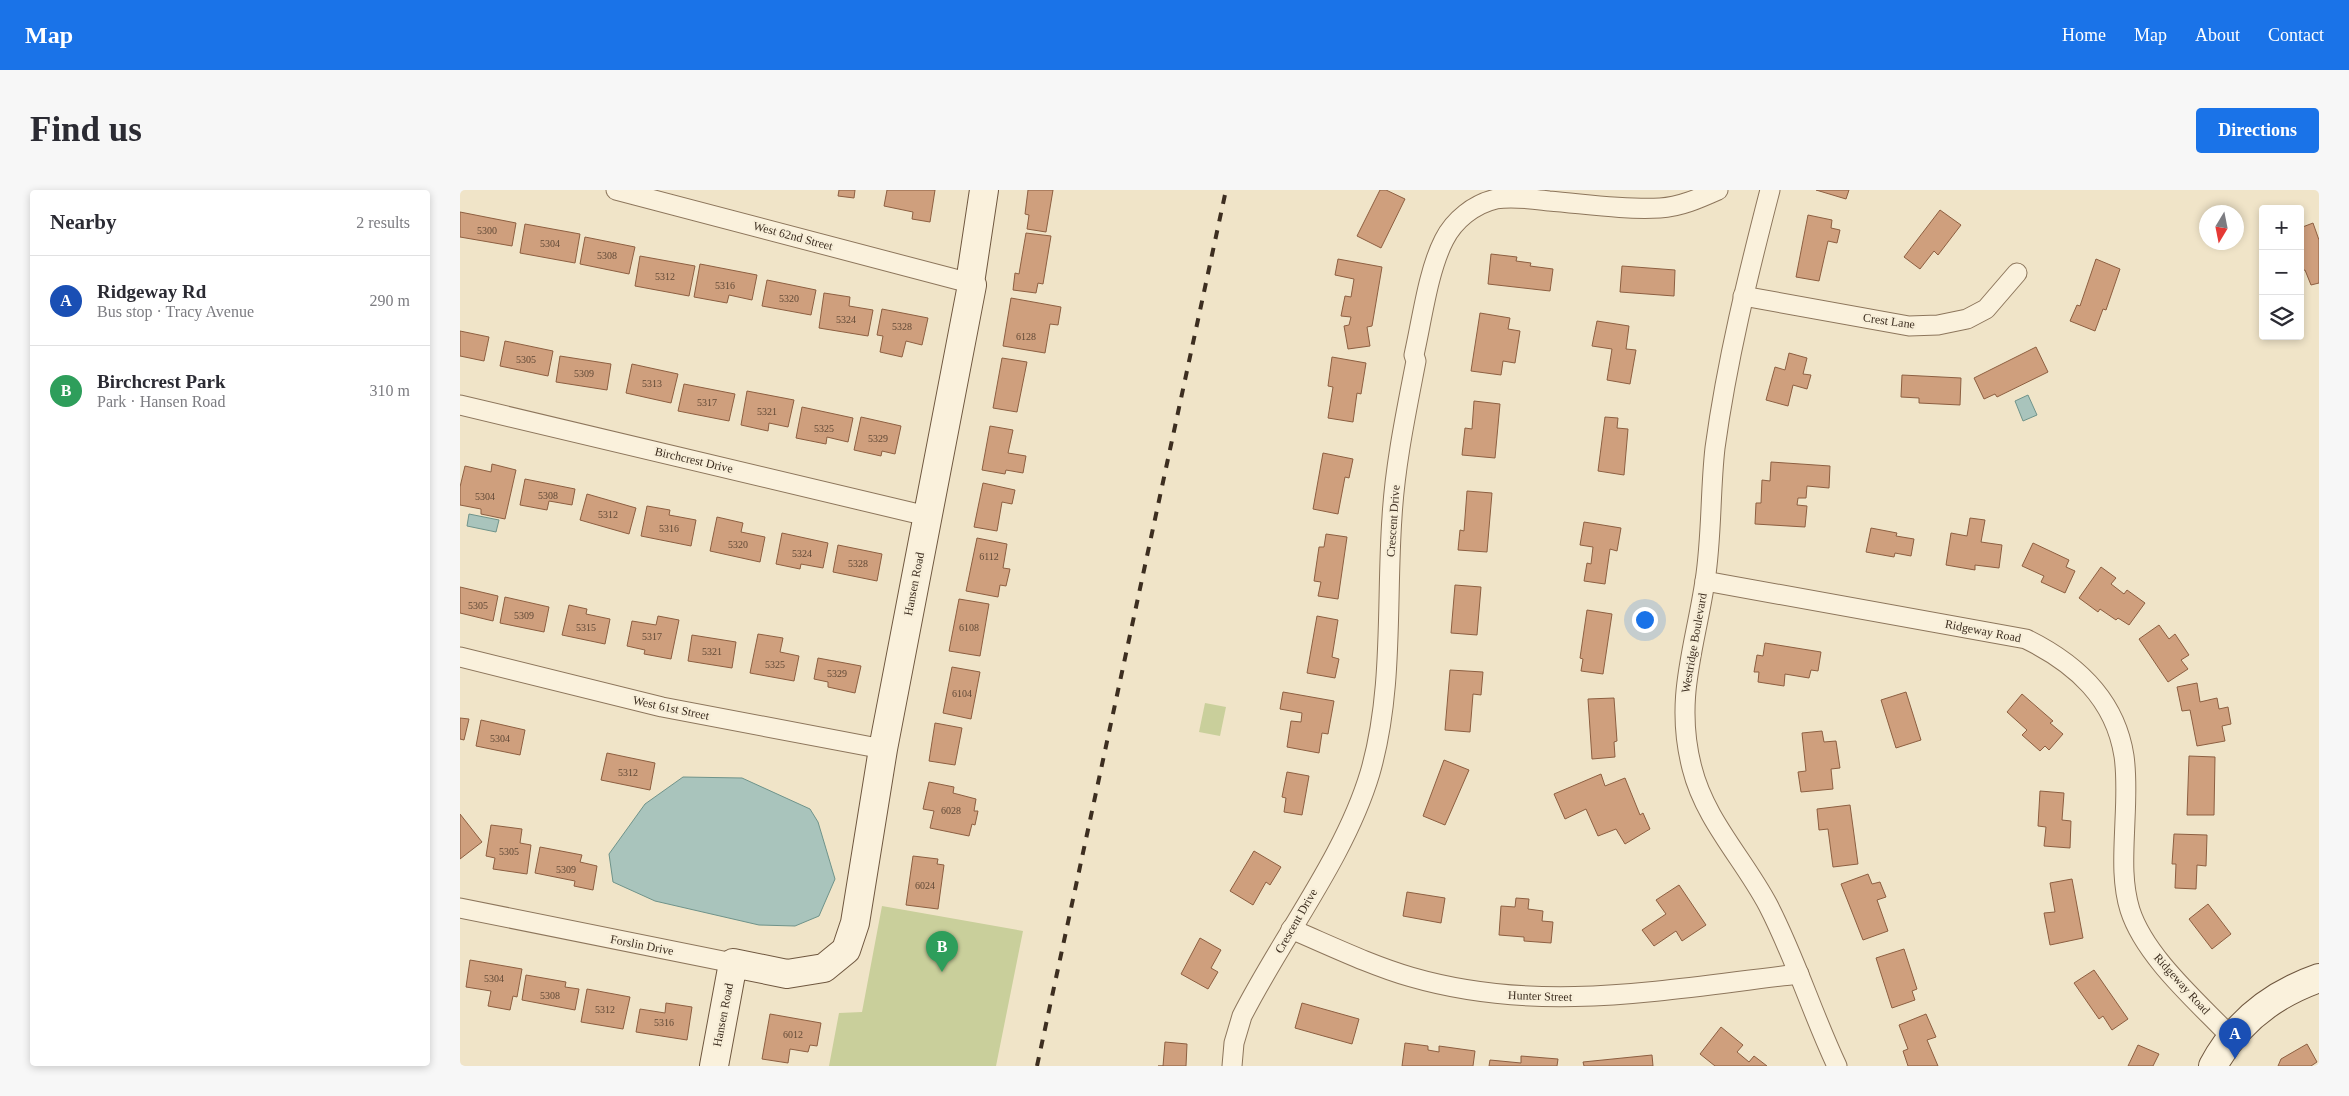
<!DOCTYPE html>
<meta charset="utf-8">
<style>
body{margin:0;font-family:"Times New Roman",serif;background:#f7f7f7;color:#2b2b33}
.controls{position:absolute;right:15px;top:15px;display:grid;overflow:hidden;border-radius:5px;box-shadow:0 2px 8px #0003}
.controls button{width:45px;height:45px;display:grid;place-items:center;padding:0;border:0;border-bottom:1px solid #e1e1e2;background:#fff;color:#2b2b33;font:25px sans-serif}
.compass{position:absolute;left:1739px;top:15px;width:45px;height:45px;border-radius:50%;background:#fff;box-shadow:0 2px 8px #0003;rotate:190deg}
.you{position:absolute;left:1184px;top:429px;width:18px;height:18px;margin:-12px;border:4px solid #fff;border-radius:50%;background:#1a73e8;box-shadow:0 0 0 8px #1a73e833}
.badge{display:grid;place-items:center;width:32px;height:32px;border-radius:50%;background:#1a73e8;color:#fff;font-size:16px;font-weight:700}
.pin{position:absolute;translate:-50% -41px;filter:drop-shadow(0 1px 2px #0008)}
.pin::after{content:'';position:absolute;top:26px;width:18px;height:15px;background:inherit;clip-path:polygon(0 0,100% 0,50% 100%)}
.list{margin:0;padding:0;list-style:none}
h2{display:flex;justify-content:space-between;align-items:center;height:65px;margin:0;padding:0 20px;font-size:21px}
h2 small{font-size:16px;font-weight:400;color:#7c7c81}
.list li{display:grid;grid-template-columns:32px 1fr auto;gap:15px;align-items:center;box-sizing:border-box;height:90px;padding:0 20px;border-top:1px solid #e1e1e2}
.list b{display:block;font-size:19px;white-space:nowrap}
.list p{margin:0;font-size:16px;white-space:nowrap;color:#7c7c81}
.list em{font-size:16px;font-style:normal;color:#7c7c81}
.icon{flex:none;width:28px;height:28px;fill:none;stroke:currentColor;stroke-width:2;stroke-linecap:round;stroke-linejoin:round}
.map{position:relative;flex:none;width:1859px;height:876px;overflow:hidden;border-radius:5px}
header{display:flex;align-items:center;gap:30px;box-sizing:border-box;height:70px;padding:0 25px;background:#1a73e8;color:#fff}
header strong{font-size:24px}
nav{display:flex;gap:28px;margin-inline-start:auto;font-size:18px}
.intro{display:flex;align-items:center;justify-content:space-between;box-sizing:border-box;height:120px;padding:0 30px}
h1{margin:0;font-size:35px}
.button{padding:12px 22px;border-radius:5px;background:#1a73e8;color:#fff;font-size:18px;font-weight:700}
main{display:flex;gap:30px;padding:0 30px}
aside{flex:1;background:#fff;border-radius:5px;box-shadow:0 2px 8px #0003}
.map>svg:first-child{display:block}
.green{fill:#c9cf9b}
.water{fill:#a9c4bc;stroke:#6f938a}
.building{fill:#cf9f7d;stroke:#8d5f41}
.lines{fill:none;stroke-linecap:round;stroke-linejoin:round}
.street-casing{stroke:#8d765c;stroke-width:21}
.secondary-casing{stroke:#6f573f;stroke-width:30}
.street{stroke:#faf1dc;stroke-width:19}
.secondary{stroke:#faf1dc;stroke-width:28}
.rail{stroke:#3d2e20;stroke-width:4;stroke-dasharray:9 9;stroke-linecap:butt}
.labels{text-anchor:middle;stroke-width:4.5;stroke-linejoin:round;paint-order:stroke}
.number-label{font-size:10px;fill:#624a37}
.street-label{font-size:12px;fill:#3d2e20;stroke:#f7eed8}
</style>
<header>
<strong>Map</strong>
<nav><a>Home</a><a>Map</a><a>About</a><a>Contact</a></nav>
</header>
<div class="intro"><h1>Find us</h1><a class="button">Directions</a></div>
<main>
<aside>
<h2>Nearby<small>2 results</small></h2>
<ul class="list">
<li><span class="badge" style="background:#1a4fb4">A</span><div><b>Ridgeway Rd</b><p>Bus stop · Tracy Avenue</p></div><em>290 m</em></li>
<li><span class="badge" style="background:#2e9e5b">B</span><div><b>Birchcrest Park</b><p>Park · Hansen Road</p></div><em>310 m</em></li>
</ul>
</aside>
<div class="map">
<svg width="1859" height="876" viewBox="0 0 1859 876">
<rect width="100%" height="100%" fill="#f0e4c8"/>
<g class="green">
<polygon points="745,513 766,517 760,546 739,542"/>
<polygon points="422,716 563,741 536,876 369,876 379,823 402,822"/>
</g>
<g class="water">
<polygon points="1568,205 1577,225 1563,231 1555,211"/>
<polygon points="9,324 39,330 36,342 7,336"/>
<polygon points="223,587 282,588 350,619 358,632 375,689 359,726 335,736 299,735 195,711 153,692 149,664 185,614"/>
</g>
<g class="building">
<polygon points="379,0 395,0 394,8 378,6"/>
<polygon points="427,0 475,0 470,32 452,29 453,22 424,16"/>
<polygon points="568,0 593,0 586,42 567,39 569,25 565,24"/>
<polygon points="920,0 926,0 945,9 921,58 897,46"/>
<polygon points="1356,0 1389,0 1386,9"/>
<polygon points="1480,20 1501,35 1478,65 1474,61 1460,79 1444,67"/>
<polygon points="0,22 56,33 52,56 0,47"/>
<polygon points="1348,25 1372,30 1371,38 1380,40 1377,53 1368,51 1359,91 1336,87"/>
<polygon points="1853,33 1859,50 1859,93 1851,95 1845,80 1840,81 1840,38"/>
<polygon points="65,34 120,44 115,73 60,63"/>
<polygon points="566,43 591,46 583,94 578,93 576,103 553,100 555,83 559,84"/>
<polygon points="125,47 175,57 169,84 120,74"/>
<polygon points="1031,64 1057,67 1056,71 1071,73 1070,76 1093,79 1090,101 1028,94"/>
<polygon points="180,66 235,76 229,106 175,96"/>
<polygon points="878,69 922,77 912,136 907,137 910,156 888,159 884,136 889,135 891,127 881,126 885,106 891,107 894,89 875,85"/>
<polygon points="1636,69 1660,79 1646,120 1643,119 1635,141 1610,131 1617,115 1620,116"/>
<polygon points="240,74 297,85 292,110 269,105 267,113 234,107"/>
<polygon points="1162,76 1215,80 1214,106 1160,102"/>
<polygon points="307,90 356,100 351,125 302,116"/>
<polygon points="364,103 390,107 389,116 413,120 408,146 359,138"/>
<polygon points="551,108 601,117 598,135 590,134 585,163 543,156"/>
<polygon points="422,119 468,128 462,155 446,151 442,167 420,162 423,146 417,145"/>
<polygon points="1020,123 1050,128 1048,139 1060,141 1055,173 1043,171 1041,185 1011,181"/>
<polygon points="1137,131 1169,136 1166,159 1176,160 1170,194 1147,190 1152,159 1132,156"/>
<polygon points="0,141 29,147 24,171 0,166"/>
<polygon points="45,151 93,161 88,186 40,176"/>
<polygon points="1576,157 1588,182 1537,207 1535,204 1524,209 1514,188"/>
<polygon points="1329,163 1347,168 1343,184 1351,185 1347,199 1333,195 1328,216 1306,210 1315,177 1325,180"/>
<polygon points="100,166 151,174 147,200 96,192"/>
<polygon points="872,167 906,173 901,204 897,203 893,232 868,228 873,197 868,196"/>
<polygon points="542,168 567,172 557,222 533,218"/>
<polygon points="172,174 218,184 211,213 166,203"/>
<polygon points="1442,185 1501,188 1500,215 1459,213 1459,208 1441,207"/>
<polygon points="224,194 275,204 269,231 218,221"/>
<polygon points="287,201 334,210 328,237 309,233 308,241 281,235"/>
<polygon points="1014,211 1040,214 1035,268 1002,265 1005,238 1012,239"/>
<polygon points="342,217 393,228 388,252 367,247 366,254 336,248"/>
<polygon points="401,227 441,236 435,264 422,261 421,266 394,260"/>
<polygon points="1145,227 1158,228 1157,238 1168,239 1164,285 1138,281"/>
<polygon points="530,236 553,240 548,263 566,266 563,283 546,280 545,284 522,280"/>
<polygon points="863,263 893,269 889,288 885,287 878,324 853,319"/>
<polygon points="1311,272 1370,276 1369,298 1347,296 1346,308 1338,308 1337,315 1347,316 1345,337 1295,334 1296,313 1301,313 1302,290 1310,291"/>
<polygon points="32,274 56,280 45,329 21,324 21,319 0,315 0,297 5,276 31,282"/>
<polygon points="65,289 115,299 112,315 89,311 87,320 60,315"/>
<polygon points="523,293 555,300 552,314 542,312 537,341 514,337"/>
<polygon points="1007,301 1032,303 1027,362 998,360 1000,340 1004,341"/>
<polygon points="127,304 176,318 169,344 120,330"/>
<polygon points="187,316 210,320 209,325 236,330 231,356 181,346"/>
<polygon points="257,327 283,333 281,342 305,347 300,372 250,361"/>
<polygon points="1510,328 1525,330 1521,352 1542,355 1539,378 1515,375 1515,380 1486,375 1491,343 1507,346"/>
<polygon points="1124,332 1161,338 1157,361 1150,359 1145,394 1124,391 1127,373 1131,374 1133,357 1120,355"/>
<polygon points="1411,338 1437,343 1436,346 1454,349 1451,366 1435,363 1434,367 1406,362"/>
<polygon points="322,343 368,353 363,378 341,374 340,379 316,374"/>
<polygon points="866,344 887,347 878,409 858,406 861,392 854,391 859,357 864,357"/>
<polygon points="517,348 547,354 543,378 550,379 546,396 540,395 538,407 506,401"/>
<polygon points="1573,353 1609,370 1606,377 1615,381 1605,403 1581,392 1584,386 1562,376"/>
<polygon points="378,355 422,364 417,391 373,382"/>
<polygon points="1641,377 1656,388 1651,394 1664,404 1667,400 1685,413 1669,435 1658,428 1656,430 1640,419 1638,422 1619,408"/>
<polygon points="995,395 1021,397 1017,445 991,443"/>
<polygon points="0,397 38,406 33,431 0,423"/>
<polygon points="45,407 89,417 84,442 40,433"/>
<polygon points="499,409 529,414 520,466 489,461"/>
<polygon points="109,415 127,419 126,424 150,429 145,454 102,445"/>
<polygon points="1127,420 1152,424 1143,484 1121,481 1123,469 1120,468"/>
<polygon points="198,426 219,430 211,469 184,464 185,460 167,456 172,431 196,435"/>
<polygon points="857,426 878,430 872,467 879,469 875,488 847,483"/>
<polygon points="1699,435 1709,449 1715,444 1729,465 1721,470 1728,479 1708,492 1679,449"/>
<polygon points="298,444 323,448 320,462 339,466 334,491 290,483"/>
<polygon points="232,445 276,452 272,478 228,471"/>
<polygon points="1305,453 1361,462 1358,481 1351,480 1349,488 1325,484 1324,496 1298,492 1299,482 1294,482 1297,465 1303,466"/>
<polygon points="358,468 401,476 395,503 368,497 368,492 354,489"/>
<polygon points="492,477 520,482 511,529 483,523"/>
<polygon points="990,480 1023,482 1021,505 1013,504 1010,542 985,540"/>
<polygon points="1737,493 1740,512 1757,508 1759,519 1768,517 1771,534 1762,536 1765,551 1737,556 1730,520 1722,521 1717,497"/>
<polygon points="823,502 874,511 868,544 862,543 859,563 827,557 831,531 841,532 842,523 820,519"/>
<polygon points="1446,502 1461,550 1436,558 1421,510"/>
<polygon points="1562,504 1593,531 1590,533 1603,544 1589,560 1585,556 1580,561 1562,545 1567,540 1547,522"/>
<polygon points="1154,508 1157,551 1154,552 1155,567 1132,569 1128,509"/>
<polygon points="0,528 9,529 4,550 0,549"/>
<polygon points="21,530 65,540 60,565 16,556"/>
<polygon points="475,533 502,538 495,575 469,571"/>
<polygon points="1362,541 1364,552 1376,551 1380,578 1371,579 1373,599 1341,602 1338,582 1346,581 1342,543"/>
<polygon points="147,563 195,573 190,600 141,590"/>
<polygon points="1729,566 1755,567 1754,625 1727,625"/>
<polygon points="984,570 1009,580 985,635 963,626"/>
<polygon points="827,582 849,586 842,625 824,622 826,608 822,607"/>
<polygon points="1141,584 1145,596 1165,588 1180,625 1183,623 1190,639 1165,654 1156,639 1138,646 1126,619 1105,629 1094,604"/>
<polygon points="469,592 494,597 493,603 516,609 514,621 518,621 515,635 512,634 509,646 470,638 474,621 463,619"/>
<polygon points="1580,601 1604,603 1602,630 1611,631 1610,658 1584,656 1586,637 1578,636"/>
<polygon points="1390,615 1398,674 1373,677 1368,639 1359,640 1357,619"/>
<polygon points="0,624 22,652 0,669"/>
<polygon points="31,635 62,639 60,653 71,655 67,684 33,679 35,668 26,666"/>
<polygon points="1714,644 1747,645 1746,676 1737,675 1736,699 1715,698 1716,674 1712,674"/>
<polygon points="80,657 122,665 120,672 137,676 133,700 114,696 115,691 75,683"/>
<polygon points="794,661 821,677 810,695 806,692 793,715 770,701"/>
<polygon points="453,666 478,669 477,674 484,675 478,719 446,715"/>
<polygon points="1408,684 1412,694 1420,692 1426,707 1417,710 1428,741 1403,750 1381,694"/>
<polygon points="1612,689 1623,748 1590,755 1584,723 1595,722 1590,693"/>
<polygon points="1219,695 1246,735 1222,751 1216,741 1194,756 1182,740 1206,724 1196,710"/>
<polygon points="947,702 985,708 981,733 943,726"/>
<polygon points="1056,708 1069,709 1068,719 1083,721 1082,731 1093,732 1091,753 1064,751 1064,747 1039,745 1041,716 1055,717"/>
<polygon points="1748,714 1771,744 1752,759 1729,729"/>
<polygon points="740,748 761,760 751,778 758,782 748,799 721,784"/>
<polygon points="1444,759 1457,799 1452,801 1455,810 1432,818 1416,768"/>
<polygon points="10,770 62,779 57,807 53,806 50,820 28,816 31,801 6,797"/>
<polygon points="1634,780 1668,829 1652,840 1643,826 1639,829 1614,793"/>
<polygon points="66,785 106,792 105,797 119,799 115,820 62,810"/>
<polygon points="127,799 170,807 163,839 121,832"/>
<polygon points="206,813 232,817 227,850 176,842 180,819 205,823"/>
<polygon points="842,813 899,829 892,854 835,838"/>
<polygon points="310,824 361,833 357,856 350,855 348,862 330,859 328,873 302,869"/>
<polygon points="1466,824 1476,847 1467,850 1478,876 1448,876 1443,861 1448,859 1439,835"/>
<polygon points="1261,837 1283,855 1277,862 1289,872 1294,866 1307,876 1255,876 1240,864"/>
<polygon points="705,852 727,854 726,876 698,876 703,876"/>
<polygon points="945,853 968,856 968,860 979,862 979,856 1015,861 1013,876 942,876"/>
<polygon points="1847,854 1857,872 1851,876 1818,876 1821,869"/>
<polygon points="1678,855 1699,864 1693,876 1668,876"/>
<polygon points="1192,865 1193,876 1124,876 1123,872"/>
<polygon points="1061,866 1098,869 1097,876 1029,876 1030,870 1061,873"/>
</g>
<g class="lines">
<defs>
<g id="street">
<polyline points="156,0 510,93"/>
<path d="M1310,0C1288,85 1267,170 1255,258C1250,302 1252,347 1245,391C1235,458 1214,509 1232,578C1245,630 1283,668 1308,715C1335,767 1352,823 1377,876"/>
<polyline points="1283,106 1449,136 1478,135 1507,129 1526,119 1557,83"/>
<polyline points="0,215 467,326"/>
<path d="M1245,391L1566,449C1615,473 1655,508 1664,566C1667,587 1666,609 1665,630C1664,660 1661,691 1670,720C1685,767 1738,812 1771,847"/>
<polyline points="0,467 202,517 423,559"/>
<polyline points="0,718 273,773"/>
<path d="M831,739C871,756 910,775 951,787C1082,825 1207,799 1339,784"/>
<path d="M772,876L774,853L782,826C822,747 885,667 910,583C934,500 926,412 932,327C935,275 946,223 956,171L954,165C962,130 968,81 984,50C994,30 1014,14 1036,9C1053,6 1072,9 1089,11C1126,14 1163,20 1200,18C1220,17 1240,8 1258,0"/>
</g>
<g id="secondary">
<polyline points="254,876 273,773 327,784 364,778 386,760 395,733 423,559 512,95 510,93 524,0"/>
<path d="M1753,876C1776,833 1813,804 1859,788"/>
</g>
</defs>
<use href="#street" class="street-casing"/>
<use href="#secondary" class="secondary-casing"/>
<use href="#street" class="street"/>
<use href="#secondary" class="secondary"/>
<polyline class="rail" points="577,876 766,0"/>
</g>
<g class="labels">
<g class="number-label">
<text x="27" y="44">5300</text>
<text x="90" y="57">5304</text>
<text x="147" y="69">5308</text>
<text x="205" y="90">5312</text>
<text x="265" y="99">5316</text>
<text x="329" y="112">5320</text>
<text x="386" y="133">5324</text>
<text x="442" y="140">5328</text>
<text x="566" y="150">6128</text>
<text x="66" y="173">5305</text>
<text x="124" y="187">5309</text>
<text x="192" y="197">5313</text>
<text x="247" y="216">5317</text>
<text x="307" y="225">5321</text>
<text x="364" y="242">5325</text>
<text x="418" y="252">5329</text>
<text x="88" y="309">5308</text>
<text x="25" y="310">5304</text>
<text x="148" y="328">5312</text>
<text x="209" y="342">5316</text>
<text x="278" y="358">5320</text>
<text x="342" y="367">5324</text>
<text x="529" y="370">6112</text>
<text x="398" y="377">5328</text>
<text x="18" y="419">5305</text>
<text x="64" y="429">5309</text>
<text x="126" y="441">5315</text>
<text x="509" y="441">6108</text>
<text x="192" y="450">5317</text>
<text x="252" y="465">5321</text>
<text x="315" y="478">5325</text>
<text x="377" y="487">5329</text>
<text x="502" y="507">6104</text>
<text x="40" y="552">5304</text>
<text x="168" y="586">5312</text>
<text x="491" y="624">6028</text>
<text x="49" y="665">5305</text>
<text x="106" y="683">5309</text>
<text x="465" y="699">6024</text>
<text x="34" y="792">5304</text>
<text x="90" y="809">5308</text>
<text x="145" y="823">5312</text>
<text x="204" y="836">5316</text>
<text x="333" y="848">6012</text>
</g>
<g class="street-label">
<text transform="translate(333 46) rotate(15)" y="4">West 62nd Street</text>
<text transform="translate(1429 131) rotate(8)" y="4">Crest Lane</text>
<text transform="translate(234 270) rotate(13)" y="4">Birchcrest Drive</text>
<text transform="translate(933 331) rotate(-86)" y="4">Crescent Drive</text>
<text transform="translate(454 394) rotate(-79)" y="4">Hansen Road</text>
<text transform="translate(1523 441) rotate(11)" y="4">Ridgeway Road</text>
<text transform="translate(1234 453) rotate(-80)" y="4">Westridge Boulevard</text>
<text transform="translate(211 518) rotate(12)" y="4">West 61st Street</text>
<text transform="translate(836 731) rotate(-60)" y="4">Crescent Drive</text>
<text transform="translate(182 755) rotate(11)" y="4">Forslin Drive</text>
<text transform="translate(1722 794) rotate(48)" y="4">Ridgeway Road</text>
<text transform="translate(1080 806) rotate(2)" y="4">Hunter Street</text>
<text transform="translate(263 825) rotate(-79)" y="4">Hansen Road</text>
</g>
</g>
</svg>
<div class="controls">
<button>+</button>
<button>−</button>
<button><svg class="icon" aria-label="layers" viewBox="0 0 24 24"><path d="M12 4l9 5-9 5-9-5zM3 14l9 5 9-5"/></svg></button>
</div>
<svg class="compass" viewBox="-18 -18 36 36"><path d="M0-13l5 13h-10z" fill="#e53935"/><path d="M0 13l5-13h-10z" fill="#7c7c81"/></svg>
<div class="you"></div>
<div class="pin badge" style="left:1775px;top:869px;background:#1a4fb4">A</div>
<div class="pin badge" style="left:482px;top:782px;background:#2e9e5b">B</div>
</div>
</main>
